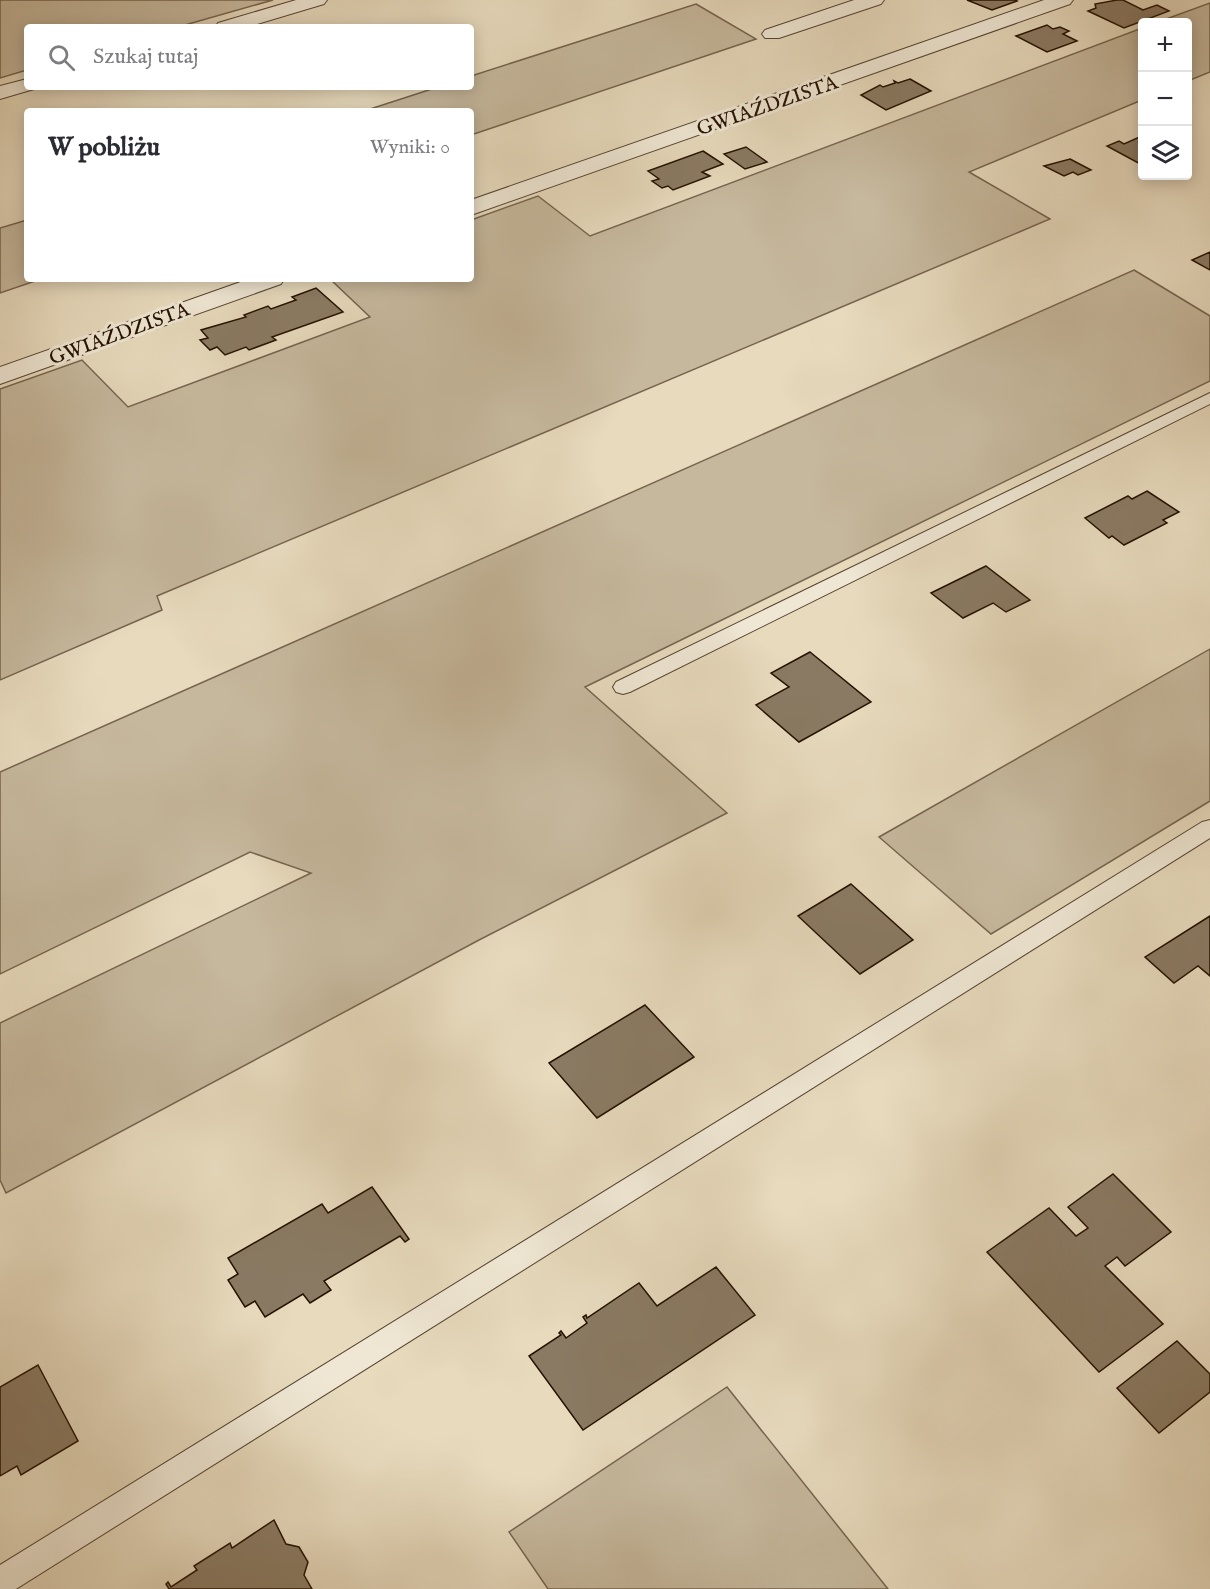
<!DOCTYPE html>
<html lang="pl">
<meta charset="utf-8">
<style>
body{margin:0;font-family:"IM FELL English",serif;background:#f2f2f3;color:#2b2b33}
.controls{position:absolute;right:18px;top:18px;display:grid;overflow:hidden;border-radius:6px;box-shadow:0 3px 15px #0003}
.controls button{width:54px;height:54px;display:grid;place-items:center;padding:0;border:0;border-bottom:2px solid #e1e1e2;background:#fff;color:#2b2b33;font:30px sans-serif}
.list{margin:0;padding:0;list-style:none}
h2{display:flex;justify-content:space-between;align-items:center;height:78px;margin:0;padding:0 24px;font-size:26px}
h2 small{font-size:20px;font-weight:400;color:#7c7c81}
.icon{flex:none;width:33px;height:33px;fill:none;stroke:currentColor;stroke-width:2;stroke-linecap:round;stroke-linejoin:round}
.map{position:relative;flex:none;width:1210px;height:1589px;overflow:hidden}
.search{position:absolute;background:#fff;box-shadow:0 3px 15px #0003;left:24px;top:24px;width:450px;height:66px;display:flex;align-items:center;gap:15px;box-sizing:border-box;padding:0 21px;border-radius:6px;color:#7c7c81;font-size:22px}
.panel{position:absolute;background:#fff;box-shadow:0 3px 15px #0003;left:24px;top:108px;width:450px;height:174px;border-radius:6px}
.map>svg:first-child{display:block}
.green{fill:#c6b89d;stroke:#76644f;stroke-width:1.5}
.building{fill:#8a7a63;stroke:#251101;stroke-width:1.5}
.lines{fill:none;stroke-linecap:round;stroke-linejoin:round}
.lane-casing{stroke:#564330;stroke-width:2}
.street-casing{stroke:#564330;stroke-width:2}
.lane{fill:#efe7d4;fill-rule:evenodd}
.street{fill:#efe7d4;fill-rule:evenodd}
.labels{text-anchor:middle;stroke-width:6;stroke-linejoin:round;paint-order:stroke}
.far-street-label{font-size:20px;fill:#251101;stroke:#efe7d4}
</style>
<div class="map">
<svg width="1210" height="1589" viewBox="0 0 1210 1589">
<rect width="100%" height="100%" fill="#e7dabd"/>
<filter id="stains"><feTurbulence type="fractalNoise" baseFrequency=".00333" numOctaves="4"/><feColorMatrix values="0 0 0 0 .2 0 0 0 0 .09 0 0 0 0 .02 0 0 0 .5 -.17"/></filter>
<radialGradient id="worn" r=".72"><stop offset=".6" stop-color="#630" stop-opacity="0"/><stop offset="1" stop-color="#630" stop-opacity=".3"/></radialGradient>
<g class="green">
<polygon points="0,0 273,0 178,27 27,27 27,70 0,78"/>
<polygon points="1210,3 1210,72 1188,81 1188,22 1158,22"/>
<polygon points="696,4 756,39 471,135 471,111 364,111 438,87 471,87 471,76"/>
<polygon points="1142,28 1142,100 969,172 1050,219 157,596 162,610 0,680 0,389 82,360 128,407 370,317 330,279 471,279 471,220 538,196 590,236"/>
<polygon points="27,220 27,279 41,279 0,293 0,228"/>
<polygon points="1134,270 1210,316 1210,381 585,687 727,813 479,940 6,1193 0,1180 0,1023 311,873 250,852 0,974 0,772"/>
<polygon points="1210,649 1210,801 991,934 879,837"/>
<polygon points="727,1387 888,1589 548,1589 509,1532"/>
</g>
<g class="building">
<polygon points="967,0 1015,0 1017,1 992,10"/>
<polygon points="1117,0 1123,0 1143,10 1157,5 1169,11 1124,28 1088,11 1096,8 1095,4"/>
<polygon points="1047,25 1053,29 1060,27 1069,31 1063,34 1077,41 1047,52 1016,36"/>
<polygon points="910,79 931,91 886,110 861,95 880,85 883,87 895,83 894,81 898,83"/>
<polygon points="1142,136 1142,165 1107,146 1119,141 1124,144"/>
<polygon points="746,147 767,162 745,169 724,154"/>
<polygon points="703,151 723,164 702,172 710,176 673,190 668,186 662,188 652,181 659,179 648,171"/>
<polygon points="1070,159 1091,170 1078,175 1073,172 1064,176 1044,166"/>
<polygon points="1210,252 1210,270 1192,260"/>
<polygon points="316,288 343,312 272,337 276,340 249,350 246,347 225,355 217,347 210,350 200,340 208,338 201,330 246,317 244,315 268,306 271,309 296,300 292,297"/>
<polygon points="1147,491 1179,512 1163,520 1167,523 1124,545 1112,536 1109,538 1085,518 1128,496 1132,499"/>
<polygon points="986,566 1030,600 1006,612 993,603 963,618 931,593"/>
<polygon points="810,652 871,702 799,742 756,705 789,687 771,673"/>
<polygon points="851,884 913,940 860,974 798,916"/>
<polygon points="1210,916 1210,976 1198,966 1174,983 1145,957"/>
<polygon points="645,1005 694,1057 597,1118 549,1063"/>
<polygon points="1113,1174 1171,1232 1125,1266 1117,1257 1105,1266 1163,1324 1099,1372 987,1252 1049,1208 1076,1236 1088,1228 1068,1207"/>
<polygon points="372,1187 409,1239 405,1242 400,1236 324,1281 331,1290 310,1303 303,1294 265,1317 255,1301 245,1307 228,1280 238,1274 228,1258 322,1204 328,1213"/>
<polygon points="716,1267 755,1315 583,1430 529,1356 561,1335 559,1333 561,1331 566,1338 587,1323 583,1317 586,1315 587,1318 639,1283 657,1306"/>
<polygon points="1177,1341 1210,1374 1210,1392 1159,1433 1117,1388"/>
<polygon points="38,1365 78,1441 21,1475 17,1466 0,1476 0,1387"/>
<polygon points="274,1520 286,1544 299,1547 308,1562 304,1575 312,1589 169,1589 166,1584 168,1582 171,1587 197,1570 194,1566 230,1543 232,1548"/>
</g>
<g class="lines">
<defs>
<g id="lane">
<polygon points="1210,393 1210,404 630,692 623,694 616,692 613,687 616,682"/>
<polygon points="1210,820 1210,838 16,1589 0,1589 0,1565 1202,822"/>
</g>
<g id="street">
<polygon points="296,0 327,0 324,4 247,27 215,27 218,23"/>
<polygon points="854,0 884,0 881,4 779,38 765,38 762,34 765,30"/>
<polygon points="1044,0 1073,0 1070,4 471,215 471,200"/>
<polygon points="27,79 27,87 36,87 34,89 0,99 0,86"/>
<polygon points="249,279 284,279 281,284 0,384 0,367"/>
</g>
</defs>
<use href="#lane" class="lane-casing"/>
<use href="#street" class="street-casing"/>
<use href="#lane" class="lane"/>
<use href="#street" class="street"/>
</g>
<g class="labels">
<g class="far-street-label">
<text transform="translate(767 105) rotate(-19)" y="7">GWIAŹDZISTA</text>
<text transform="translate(119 333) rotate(-20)" y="7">GWIAŹDZISTA</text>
</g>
</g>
<rect width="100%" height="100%" filter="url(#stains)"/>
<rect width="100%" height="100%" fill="url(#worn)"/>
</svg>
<div class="controls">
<button>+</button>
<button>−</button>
<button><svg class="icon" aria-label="layers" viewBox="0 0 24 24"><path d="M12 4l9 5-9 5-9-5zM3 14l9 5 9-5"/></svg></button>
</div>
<div class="search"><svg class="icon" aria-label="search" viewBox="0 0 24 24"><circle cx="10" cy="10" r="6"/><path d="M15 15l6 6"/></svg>Szukaj tutaj</div>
<section class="panel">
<h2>W pobliżu<small>Wyniki: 0</small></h2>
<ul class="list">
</ul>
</section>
</div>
